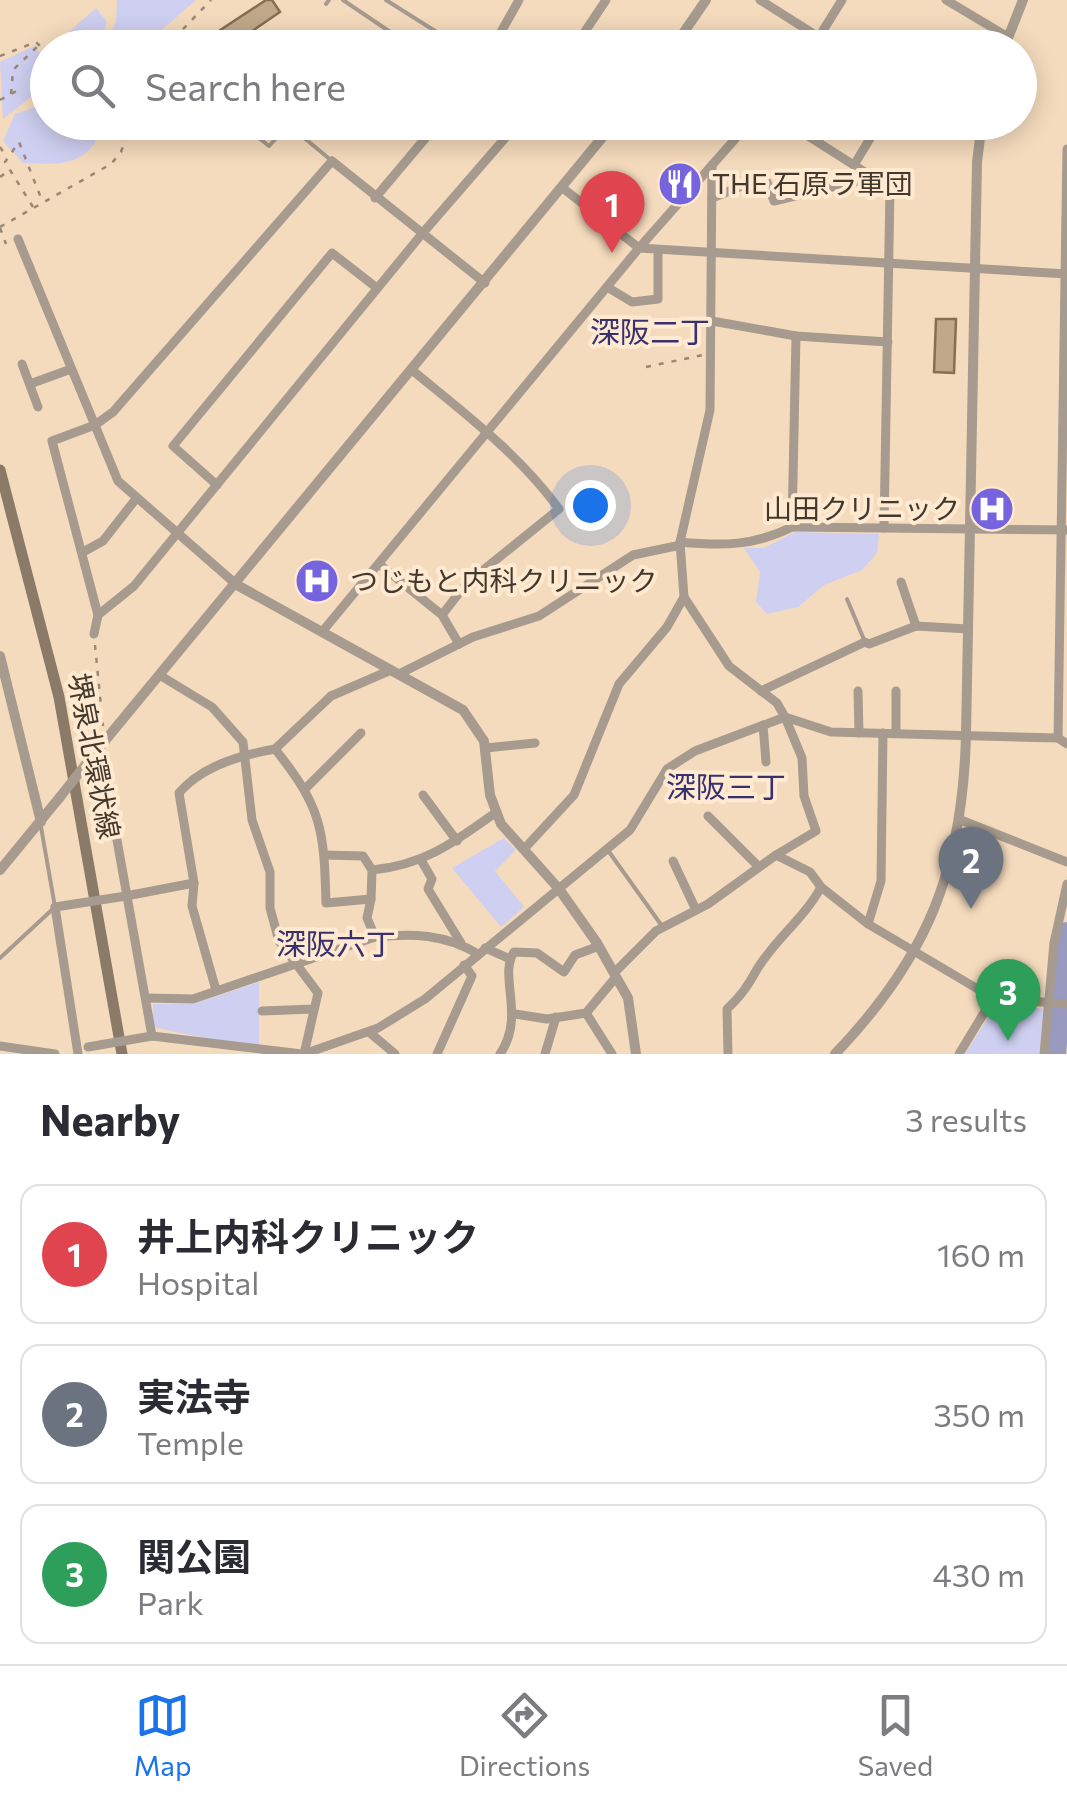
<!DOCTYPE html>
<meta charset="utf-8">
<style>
body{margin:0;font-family:Commissioner,"Noto Sans JP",sans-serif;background:#f7f7f7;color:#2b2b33}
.you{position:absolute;left:590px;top:505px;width:35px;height:35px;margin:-25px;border:8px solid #fff;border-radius:50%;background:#1a73e8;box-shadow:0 0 0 15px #1a73e833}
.badge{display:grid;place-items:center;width:65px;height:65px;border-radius:50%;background:#1a73e8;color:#fff;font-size:32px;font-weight:700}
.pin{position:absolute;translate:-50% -82px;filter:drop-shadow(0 2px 5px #0008)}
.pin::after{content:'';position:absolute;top:52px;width:35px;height:30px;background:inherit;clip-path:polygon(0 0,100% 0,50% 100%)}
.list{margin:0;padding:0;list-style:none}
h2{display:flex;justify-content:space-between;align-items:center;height:130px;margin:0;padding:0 40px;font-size:42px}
h2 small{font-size:32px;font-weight:400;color:#7c7c81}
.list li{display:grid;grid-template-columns:65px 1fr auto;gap:30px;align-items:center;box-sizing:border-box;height:140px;margin:0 20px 20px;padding:0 20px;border:2px solid #e1e1e2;border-radius:20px}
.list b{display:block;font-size:38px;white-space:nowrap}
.list p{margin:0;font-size:32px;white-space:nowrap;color:#7c7c81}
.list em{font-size:32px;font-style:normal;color:#7c7c81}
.icon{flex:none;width:55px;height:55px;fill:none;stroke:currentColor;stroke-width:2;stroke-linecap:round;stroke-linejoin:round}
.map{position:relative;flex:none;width:1067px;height:1054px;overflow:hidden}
.search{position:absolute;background:#fff;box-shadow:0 5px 25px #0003;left:30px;right:30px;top:30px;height:110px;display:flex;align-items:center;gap:25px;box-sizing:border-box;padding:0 35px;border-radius:55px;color:#7c7c81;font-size:38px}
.sheet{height:610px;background:#fff}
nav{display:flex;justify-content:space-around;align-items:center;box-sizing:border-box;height:140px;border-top:2px solid #e1e1e2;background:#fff;font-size:28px;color:#7c7c81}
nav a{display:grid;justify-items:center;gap:5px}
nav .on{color:#1a73e8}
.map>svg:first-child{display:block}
.green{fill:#cfcff1}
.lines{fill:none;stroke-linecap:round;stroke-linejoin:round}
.river{stroke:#9a99bf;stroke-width:20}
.building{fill:#c1a88a;stroke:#856e52;stroke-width:2.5}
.path{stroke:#9a8873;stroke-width:2.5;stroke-dasharray:5 8;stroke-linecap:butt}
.service{stroke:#a69b8e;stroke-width:4}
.minor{stroke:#a69b8e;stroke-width:9}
.tertiary{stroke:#a69b8e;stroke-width:10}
.secondary{stroke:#8a7a67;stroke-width:11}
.minor-bridge{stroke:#a69b8e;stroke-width:9}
.tertiary-bridge{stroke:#a69b8e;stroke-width:10}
.labels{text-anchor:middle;stroke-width:8;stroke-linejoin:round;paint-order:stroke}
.poi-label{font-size:28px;fill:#42382c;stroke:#ffead1;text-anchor:start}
.street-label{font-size:28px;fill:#42382c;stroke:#ffead1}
.neighbourhood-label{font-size:30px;fill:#38316d;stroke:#ffead1}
</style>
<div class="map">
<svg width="1067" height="1054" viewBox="0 0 1067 1054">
<rect width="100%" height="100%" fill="#f5dbbd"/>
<g class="green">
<polygon points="117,0 196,0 142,47 104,47 116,21"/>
<polygon points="96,8 107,22 99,44 52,47"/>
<polygon points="34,46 47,60 47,84 3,119 0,62"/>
<path d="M47,103L48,122L105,123C88,166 66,165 23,163L3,141L15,114Z"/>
<polygon points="795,532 879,534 877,553 862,570 824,585 798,607 767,614 756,602 760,572 744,548 764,548"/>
<polygon points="504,838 516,850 495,871 524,907 501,927 452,868"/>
<polygon points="259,982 259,1045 241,1046 153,1027 153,1004 193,1004"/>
<polygon points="997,1004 1044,1009 1039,1054 965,1054"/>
</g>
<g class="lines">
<polyline class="river" points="1056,1054 1067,932"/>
</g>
<g class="building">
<polygon points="266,0 272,0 280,12 245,36 250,43 242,48 193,48"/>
<polygon points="936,319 956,319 954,373 934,372"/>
</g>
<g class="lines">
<g class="path">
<polyline points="165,48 211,0"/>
<polyline points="0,56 36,42 48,54"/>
<polyline points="11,94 13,70 39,45"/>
<polyline points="0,100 22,88"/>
<polyline points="0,147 7,158"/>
<polyline points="0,177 10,170"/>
<polyline points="33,207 5,162 19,142 43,203"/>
<polyline points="0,227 111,164 121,152 132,122"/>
<polyline points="0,228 6,244"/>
<polyline points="646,367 703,355"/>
<polyline points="95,645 103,726"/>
</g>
<g class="service">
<polyline points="343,0 414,48"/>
<polyline points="386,0 462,48"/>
<polyline points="326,4 329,0"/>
<polyline points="260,48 279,34"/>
<polyline points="239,122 269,146 288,125"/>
<polyline points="285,122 332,161"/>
<polyline points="847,599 865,642"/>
<polyline points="607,849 662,926"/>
<polyline points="0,958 55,907 41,827"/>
</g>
<g class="minor">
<polyline points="760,0 836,48"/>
<polyline points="946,0 1008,37"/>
<polyline points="492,48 519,0"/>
<polyline points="574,48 606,0"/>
<polyline points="812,48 842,0"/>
<polyline points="786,122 890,188 884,528"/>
<polyline points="956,122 980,137"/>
<polyline points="854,165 880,122"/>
<polyline points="564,189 639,248 1067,274"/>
<polyline points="375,198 439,122"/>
<polyline points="712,198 759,179 767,182 774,201 874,177"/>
<polyline points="18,239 118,481 237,585"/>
<polyline points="607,287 632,302 658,299 658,250"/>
<polyline points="712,321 796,336 888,342"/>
<polyline points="796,336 792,527 1067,530"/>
<polyline points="22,364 38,407"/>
<path d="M412,370C464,413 519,454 559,509L466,584L442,615"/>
<polyline points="30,384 71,369"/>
<polyline points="217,485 173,446 332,253 377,288"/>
<path d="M680,542C722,546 754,546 792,527"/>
<polyline points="83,552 103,541 135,500"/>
<polyline points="379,564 442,615 459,644"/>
<polyline points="901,582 916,626"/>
<polyline points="684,597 729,666 777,703 785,717 802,758 804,796 816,831 776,855"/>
<polyline points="98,615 134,586 421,235 519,122"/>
<polyline points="322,632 639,248 750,122"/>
<polyline points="94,634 98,615 52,441 95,425 113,412 332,161 485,283"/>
<polyline points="399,674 473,637 539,616 633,555 681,545"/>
<polyline points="161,676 212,707 243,742 252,820 270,872 270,908 279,941 318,993 304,1054"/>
<polyline points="761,691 865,642 869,644 916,626 968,629"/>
<polyline points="858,691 859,733"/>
<polyline points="763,725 766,762"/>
<polyline points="896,733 896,691"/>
<polyline points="1058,738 1067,149"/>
<polyline points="100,745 152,1036 302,1054"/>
<polyline points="486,748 535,743"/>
<polyline points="275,749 331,696 391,670"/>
<polyline points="306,788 361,733"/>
<polyline points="423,795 457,841"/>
<polyline points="708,816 759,867"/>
<polyline points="961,820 1067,862"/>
<polyline points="524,849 574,795 619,684 667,627 684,597 680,542 710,410 712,165"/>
<polyline points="324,855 363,856 372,870 371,899"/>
<polyline points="421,860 432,879 428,889 461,943"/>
<polyline points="673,861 696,910"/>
<path d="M372,870C424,865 453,843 495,813"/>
<polyline points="126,896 194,883"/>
<polyline points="55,907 78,1054"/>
<polyline points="868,924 881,881 883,733"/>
<path d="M375,937C412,933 445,934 478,954"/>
<polyline points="485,948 510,959"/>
<polyline points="614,973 656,931 708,904 776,855 810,872 821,887"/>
<path d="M146,998L193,999L375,937L367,918L371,899L326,903C324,829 322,808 275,749C240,755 202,766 179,793L194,883L192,906L216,990"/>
<polyline points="262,1011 314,1009"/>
<polyline points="586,1013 612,1054"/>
<polyline points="515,1014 547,1019 586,1013 616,977"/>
<polyline points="369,1032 395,1054"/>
<polyline points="0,1046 55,1054"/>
<polyline points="304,1054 378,1028 425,999 630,830 667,769 695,751 785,717 831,732 1058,738 1067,744"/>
<polyline points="437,1054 472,976 464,965"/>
<path d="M500,1054C526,1016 498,976 514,952L537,953L564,972L575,955L599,946"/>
<polyline points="545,1054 556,1017"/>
<path d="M728,1054L727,1009C741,996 747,987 756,971C774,940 804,919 821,887L868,924L993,998L1067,1004"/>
<polyline points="959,1054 993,998"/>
<polyline points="1044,1054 1054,943 1067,884"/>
</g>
<g class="tertiary">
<polyline points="673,48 706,0"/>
<polyline points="1004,48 1023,0"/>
<polyline points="237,585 463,710 484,741 490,795 501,824 559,889 597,943 628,998 636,1054"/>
<polyline points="0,656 41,822"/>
<polyline points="94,754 615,122"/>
<polyline points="0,870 60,797"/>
<path d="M835,1054C928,957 963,869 966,734L977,162L982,122"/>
</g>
<polyline class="secondary" points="0,470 59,697 122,1054"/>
<g class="minor-bridge">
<polyline points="55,907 126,896"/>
<polyline points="88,1047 152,1036"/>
</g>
<polyline class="tertiary-bridge" points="60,797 94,754"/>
</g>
<defs>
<symbol id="restaurant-disc" viewBox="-11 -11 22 22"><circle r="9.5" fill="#7564de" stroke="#ffead1"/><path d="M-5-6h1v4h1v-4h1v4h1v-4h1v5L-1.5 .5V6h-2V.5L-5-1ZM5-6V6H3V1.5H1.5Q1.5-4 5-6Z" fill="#fff"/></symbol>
<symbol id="hospital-disc" viewBox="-11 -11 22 22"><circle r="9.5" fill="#7564de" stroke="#ffead1"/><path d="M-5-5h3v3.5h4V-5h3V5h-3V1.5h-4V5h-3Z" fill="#fff"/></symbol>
</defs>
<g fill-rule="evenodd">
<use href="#restaurant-disc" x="655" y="159" width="50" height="50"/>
<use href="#hospital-disc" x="967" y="484" width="50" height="50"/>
<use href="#hospital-disc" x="292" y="556" width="50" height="50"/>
</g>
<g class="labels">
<g class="poi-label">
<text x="712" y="194">THE 石原ラ軍団</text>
<text x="960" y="519" text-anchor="end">山田クリニック</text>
<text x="350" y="591">つじもと内科クリニック</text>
</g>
<g class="street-label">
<text transform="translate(94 756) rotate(79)" y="10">堺泉北環状線</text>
</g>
<g class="neighbourhood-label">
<text x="650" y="343">深阪二丁</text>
<text x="726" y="798">深阪三丁</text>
<text x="336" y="955">深阪六丁</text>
</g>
</g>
</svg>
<div class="you"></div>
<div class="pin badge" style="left:612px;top:253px;background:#e0444e">1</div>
<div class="pin badge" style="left:971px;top:909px;background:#6b7280">2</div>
<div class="pin badge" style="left:1008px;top:1041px;background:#2e9e5b">3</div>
<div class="search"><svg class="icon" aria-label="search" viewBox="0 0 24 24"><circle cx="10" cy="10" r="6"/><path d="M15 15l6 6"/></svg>Search here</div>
</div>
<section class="sheet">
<h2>Nearby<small>3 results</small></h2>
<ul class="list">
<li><span class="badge" style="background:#e0444e">1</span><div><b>井上内科クリニック</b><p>Hospital</p></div><em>160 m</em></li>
<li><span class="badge" style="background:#6b7280">2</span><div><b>実法寺</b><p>Temple</p></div><em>350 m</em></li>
<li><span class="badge" style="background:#2e9e5b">3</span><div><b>関公園</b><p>Park</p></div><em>430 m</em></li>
</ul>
</section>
<nav>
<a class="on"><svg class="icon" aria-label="map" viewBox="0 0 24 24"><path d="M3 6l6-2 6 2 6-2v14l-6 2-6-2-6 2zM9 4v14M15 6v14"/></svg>Map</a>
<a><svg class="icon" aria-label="directions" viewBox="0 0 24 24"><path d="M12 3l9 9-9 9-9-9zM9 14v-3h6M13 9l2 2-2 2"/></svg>Directions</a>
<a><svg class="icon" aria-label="saved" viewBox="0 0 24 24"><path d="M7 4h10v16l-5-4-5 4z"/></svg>Saved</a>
</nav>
